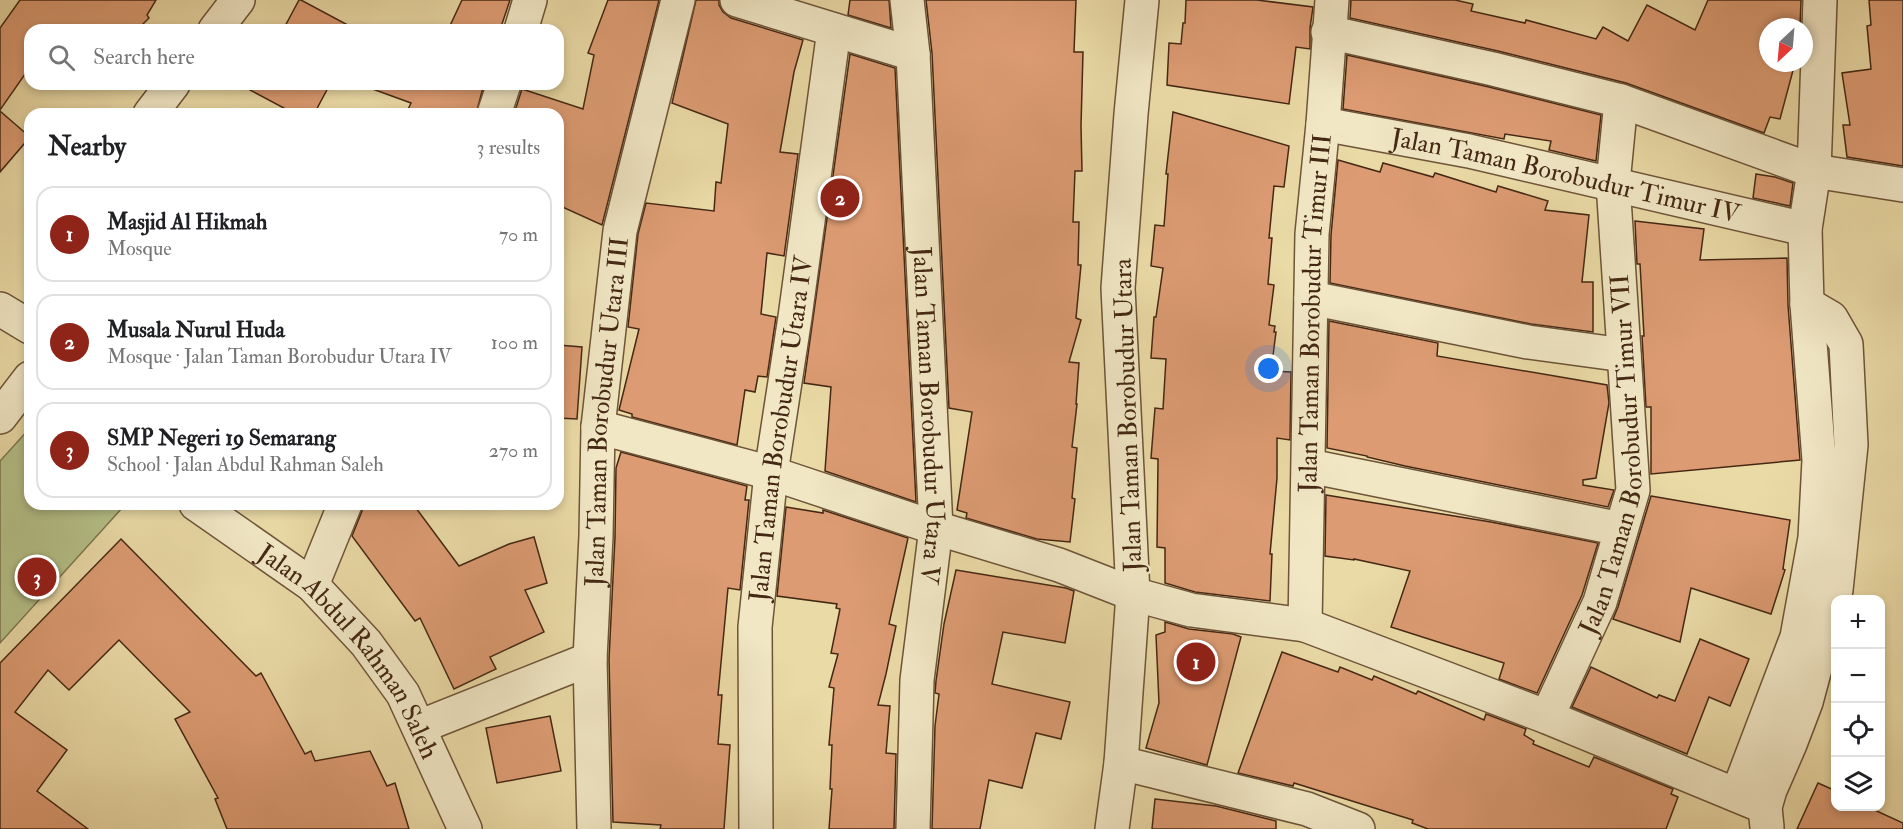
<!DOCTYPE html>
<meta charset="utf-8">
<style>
body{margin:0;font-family:"IM FELL Double Pica",serif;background:#f6f6f6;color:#202124}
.controls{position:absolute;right:18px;bottom:18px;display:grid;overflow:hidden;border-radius:12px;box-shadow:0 3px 9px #0003}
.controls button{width:54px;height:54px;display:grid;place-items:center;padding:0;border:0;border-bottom:2px solid #e0e0e0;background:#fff;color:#202124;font:30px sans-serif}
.compass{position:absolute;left:1759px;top:18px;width:54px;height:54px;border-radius:50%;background:#fff;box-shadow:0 3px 9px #0003;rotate:206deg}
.you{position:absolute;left:1269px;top:369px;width:21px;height:21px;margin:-15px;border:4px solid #fff;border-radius:50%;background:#1a73e8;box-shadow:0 0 0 9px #1a73e833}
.badge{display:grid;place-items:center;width:39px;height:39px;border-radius:50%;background:#8f2418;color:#fff;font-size:20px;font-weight:700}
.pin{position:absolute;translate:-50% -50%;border:3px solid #fff;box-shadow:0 2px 6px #0006}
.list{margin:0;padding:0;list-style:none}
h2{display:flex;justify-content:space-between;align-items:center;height:78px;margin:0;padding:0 24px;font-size:26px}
h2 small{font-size:20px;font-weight:400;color:#757577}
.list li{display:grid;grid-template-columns:39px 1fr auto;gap:18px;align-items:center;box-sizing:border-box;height:96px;margin:0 12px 12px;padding:0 12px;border:2px solid #e0e0e0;border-radius:18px}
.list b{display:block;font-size:22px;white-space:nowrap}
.list p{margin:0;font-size:20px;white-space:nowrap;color:#757577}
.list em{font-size:20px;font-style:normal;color:#757577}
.icon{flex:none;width:33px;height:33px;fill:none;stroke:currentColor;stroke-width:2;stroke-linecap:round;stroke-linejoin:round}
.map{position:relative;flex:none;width:1903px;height:829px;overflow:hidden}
.search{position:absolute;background:#fff;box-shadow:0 3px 9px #0003;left:24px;top:24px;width:540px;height:66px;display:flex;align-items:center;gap:15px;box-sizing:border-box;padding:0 21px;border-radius:18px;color:#757577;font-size:22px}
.panel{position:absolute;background:#fff;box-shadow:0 3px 9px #0003;left:24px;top:108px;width:540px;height:402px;border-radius:18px}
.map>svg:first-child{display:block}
.green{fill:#b5c088;stroke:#7d744e;stroke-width:1.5}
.building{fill:#dc9b72;stroke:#452814;stroke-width:1.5}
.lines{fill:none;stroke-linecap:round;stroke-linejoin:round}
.minor-casing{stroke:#6e5438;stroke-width:36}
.minor{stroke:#f1e7c5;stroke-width:33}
.labels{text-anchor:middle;stroke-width:4.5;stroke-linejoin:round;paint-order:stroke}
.street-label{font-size:26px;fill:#452814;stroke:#f1e7c5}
</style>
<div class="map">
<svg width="1903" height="829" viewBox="0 0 1903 829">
<rect width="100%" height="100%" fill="#eadaa6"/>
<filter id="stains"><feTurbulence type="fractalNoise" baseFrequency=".00333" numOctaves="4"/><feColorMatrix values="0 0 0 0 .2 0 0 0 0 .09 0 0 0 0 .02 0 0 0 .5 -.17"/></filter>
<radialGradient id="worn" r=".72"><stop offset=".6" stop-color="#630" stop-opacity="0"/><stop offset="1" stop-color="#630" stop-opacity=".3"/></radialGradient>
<polygon class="green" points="30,428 30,504 119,504 123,507 0,643 0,461"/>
<g class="building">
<polygon points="20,0 156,0 147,15 149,18 137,30 30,30 30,67 0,110 0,28"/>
<polygon points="299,0 301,0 357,30 283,30"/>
<polygon points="462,0 510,0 500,30 448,30"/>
<polygon points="608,0 659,0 602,225 558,205 558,114 514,114 522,89 583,109 594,55 588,53"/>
<polygon points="696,0 719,0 719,5 723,12 731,18 803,40 794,72 780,152 798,154 784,256 767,253 761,314 776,317 767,377 758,376 755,392 745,390 737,445 632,417 632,414 619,410 639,329 628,327 638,234 646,203 714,211 716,182 721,183 728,124 672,103"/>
<polygon points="850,0 889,0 891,28 848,15"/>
<polygon points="926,0 1076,0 1074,52 1083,52 1081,126 1082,171 1075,171 1073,222 1079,222 1078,265 1081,265 1076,318 1081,320 1069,362 1079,363 1076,404 1077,404 1072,447 1077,448 1072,498 1075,499 1070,542 1037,539 966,518 967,513 957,510 972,412 949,408 932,53"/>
<polygon points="1186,0 1257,0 1313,7 1310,28 1310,49 1296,47 1289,104 1167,85 1169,43 1181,44 1183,23 1185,23"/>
<polygon points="1351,0 1455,0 1473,4 1471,11 1525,23 1526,20 1596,39 1603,27 1628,41 1647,5 1695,30 1708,0 1801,0 1800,27 1768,27 1768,63 1795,63 1780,119 1770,117 1764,133 1626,83 1498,51 1350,18"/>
<polygon points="1869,0 1903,0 1903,166 1847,157 1843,125 1850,125 1842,73 1871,69 1867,26 1871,25"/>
<polygon points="850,54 895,68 916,502 825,471 831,387 804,383"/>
<polygon points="1347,55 1489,87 1601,115 1596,161 1549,150 1551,141 1505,134 1504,139 1343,109"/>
<polygon points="239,84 330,84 314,114 295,114"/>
<polygon points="367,84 484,84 476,114 406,114 411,103 367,87"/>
<polygon points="0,111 30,137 0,172"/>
<polygon points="1173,112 1289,146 1284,187 1274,186 1269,238 1272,238 1268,284 1274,285 1269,325 1275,326 1274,332 1276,332 1271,371 1291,372 1290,440 1277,438 1277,478 1270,554 1272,554 1270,601 1195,592 1165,583 1165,548 1157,547 1158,459 1151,458 1155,408 1163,409 1166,359 1151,358 1154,317 1156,317 1163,268 1151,266 1155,225 1164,226 1168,174 1166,174"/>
<polygon points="1338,160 1380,172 1383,163 1433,177 1435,173 1496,192 1498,186 1548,201 1545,210 1589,215 1582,282 1593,282 1593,332 1531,324 1330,283 1331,235"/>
<polygon points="1756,174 1775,177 1793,183 1790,206 1753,198"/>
<polygon points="1635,221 1704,229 1700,260 1787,258 1788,305 1800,460 1651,474 1651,407 1646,407 1642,336 1644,336 1640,264 1637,264"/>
<polygon points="1329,321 1438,343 1437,356 1607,385 1609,403 1596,478 1583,480 1583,485 1614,490 1608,507 1405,466 1367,457 1367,456 1327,448"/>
<polygon points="558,345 582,347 577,419 558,418"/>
<polygon points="621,452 747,486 745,500 749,500 740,590 728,588 718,695 722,695 718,744 730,745 724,829 660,829 661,825 613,822 609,659 615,537 616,468"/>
<polygon points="1326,495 1491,522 1598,543 1582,595 1537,693 1499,679 1504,663 1391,627 1410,571 1354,559 1354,560 1325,556"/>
<polygon points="1651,496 1790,520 1783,569 1785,570 1771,614 1691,588 1680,642 1613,619 1618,607"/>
<polygon points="363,504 413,504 459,566 509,544 534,537 547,583 525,590 544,632 490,657 496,669 454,689 420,618 415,621 352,536 362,511"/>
<polygon points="786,507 823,513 823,510 908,538 889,624 896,626 886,674 878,705 890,706 886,753 896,754 894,829 829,829 832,789 830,789 832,745 829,745 834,688 829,687 838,654 831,653 840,609 836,608 837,604 777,596"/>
<polygon points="121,539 256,676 261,673 305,754 311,751 315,761 370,751 387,786 395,783 409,829 227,829 215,799 218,798 175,719 190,712 119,640 69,690 48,670 15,712 67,750 37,791 88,829 0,829 0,663"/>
<polygon points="956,570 1066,588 1074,591 1065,643 1003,632 992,684 1070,702 1061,739 1036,733 1022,788 989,780 980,829 932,829 935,726 939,694 935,693 936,681 944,624"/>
<polygon points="1165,622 1189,629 1233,634 1241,637 1207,765 1146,748 1159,703 1156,635 1165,632"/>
<polygon points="1700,639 1749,659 1730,706 1709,697 1687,754 1572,707 1591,667 1657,698 1659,695 1675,701"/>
<polygon points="1282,652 1338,672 1340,667 1372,680 1374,676 1416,694 1418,691 1484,720 1486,714 1526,729 1524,735 1534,741 1533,744 1589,767 1594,757 1673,789 1671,794 1678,797 1666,829 1428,829 1412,823 1413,820 1294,783 1293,786 1238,773"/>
<polygon points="550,716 561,771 497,783 486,728"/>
<polygon points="1818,783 1836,791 1836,807 1868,807 1903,823 1903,829 1797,829"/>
<polygon points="1155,799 1216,806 1276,821 1276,829 1152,829"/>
</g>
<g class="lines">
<defs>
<g id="minor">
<polyline points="737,0 913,54"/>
<path id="s1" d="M907,0L913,54L936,528L917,680L913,829"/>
<polyline points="215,30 238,0"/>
<polyline points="521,30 530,0"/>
<polyline points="1328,32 1493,69 1621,101 1814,171 1903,185"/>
<polyline points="150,114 173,84"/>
<polyline points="494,114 504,84"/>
<path id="s2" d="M1323,124L1469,151L1805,229"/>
<polyline points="1311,298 1528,342 1624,355"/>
<polyline points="0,309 30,327"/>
<polyline points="0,417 30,378"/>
<polyline points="598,427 771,473 936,528 1059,565 1133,594 1191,610 1305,625 1547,717 1765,807"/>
<polyline points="1309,466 1621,529"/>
<path id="s3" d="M196,504L312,585L366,643L403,694L465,829"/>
<polyline points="312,585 345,504"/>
<path id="s4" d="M1305,625L1312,234L1323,124L1332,0"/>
<path id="s5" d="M1547,717L1600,602L1633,490L1613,183L1621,101"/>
<polyline points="419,727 590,659"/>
<polyline points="1121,763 1307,809 1358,829"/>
<polyline points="1737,795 1797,637 1815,538 1819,460 1807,304 1805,229 1814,171 1820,0"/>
<polyline points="1767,827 1765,807 1770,790 1790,744 1806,702 1836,590 1851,445 1846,344 1831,318 1807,304"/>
<path id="s6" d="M594,829L590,659L596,536L598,427L620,231L678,0"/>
<path id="s7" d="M756,829L755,627L771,473L795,317L834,30"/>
<polyline points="1112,829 1121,763 1133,594 1118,288 1131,114 1142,0"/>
</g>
</defs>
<use href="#minor" class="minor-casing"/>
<use href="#minor" class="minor"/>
</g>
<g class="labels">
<g class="street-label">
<text dy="9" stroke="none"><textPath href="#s2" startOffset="248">Jalan Taman Borobudur Timur IV</textPath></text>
<text dy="9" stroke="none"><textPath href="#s4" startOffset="312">Jalan Taman Borobudur Timur III</textPath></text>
<text dy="9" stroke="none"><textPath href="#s6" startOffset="418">Jalan Taman Borobudur Utara III</textPath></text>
<text dy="9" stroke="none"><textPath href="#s1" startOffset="416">Jalan Taman Borobudur Utara V</textPath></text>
<text transform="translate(1127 415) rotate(-92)" y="9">Jalan Taman Borobudur Utara</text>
<text dy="9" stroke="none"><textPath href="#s7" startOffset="402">Jalan Taman Borobudur Utara IV</textPath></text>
<text dy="9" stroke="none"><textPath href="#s5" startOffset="276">Jalan Taman Borobudur Timur VII</textPath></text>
<text dy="9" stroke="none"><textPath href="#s3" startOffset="216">Jalan Abdul Rahman Saleh</textPath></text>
</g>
</g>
<rect width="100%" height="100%" filter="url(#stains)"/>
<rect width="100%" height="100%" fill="url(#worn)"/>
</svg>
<div class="controls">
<button>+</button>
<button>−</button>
<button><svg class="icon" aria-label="locate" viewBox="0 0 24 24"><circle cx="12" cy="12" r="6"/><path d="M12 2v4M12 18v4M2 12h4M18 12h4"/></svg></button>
<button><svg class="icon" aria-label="layers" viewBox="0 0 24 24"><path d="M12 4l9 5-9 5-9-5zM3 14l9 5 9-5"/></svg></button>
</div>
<svg class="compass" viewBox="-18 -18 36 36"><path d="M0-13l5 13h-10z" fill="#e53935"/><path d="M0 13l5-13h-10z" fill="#757577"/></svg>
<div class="you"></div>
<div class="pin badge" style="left:1196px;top:662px">1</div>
<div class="pin badge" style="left:840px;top:198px">2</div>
<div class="pin badge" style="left:37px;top:577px">3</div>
<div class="search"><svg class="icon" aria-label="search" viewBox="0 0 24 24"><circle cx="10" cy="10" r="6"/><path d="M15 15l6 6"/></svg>Search here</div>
<section class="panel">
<h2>Nearby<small>3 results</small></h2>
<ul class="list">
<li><span class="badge">1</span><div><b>Masjid Al Hikmah</b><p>Mosque</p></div><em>70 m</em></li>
<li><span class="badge">2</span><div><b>Musala Nurul Huda</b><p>Mosque · Jalan Taman Borobudur Utara IV</p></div><em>100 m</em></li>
<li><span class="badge">3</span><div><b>SMP Negeri 19 Semarang</b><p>School · Jalan Abdul Rahman Saleh</p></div><em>270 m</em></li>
</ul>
</section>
</div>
